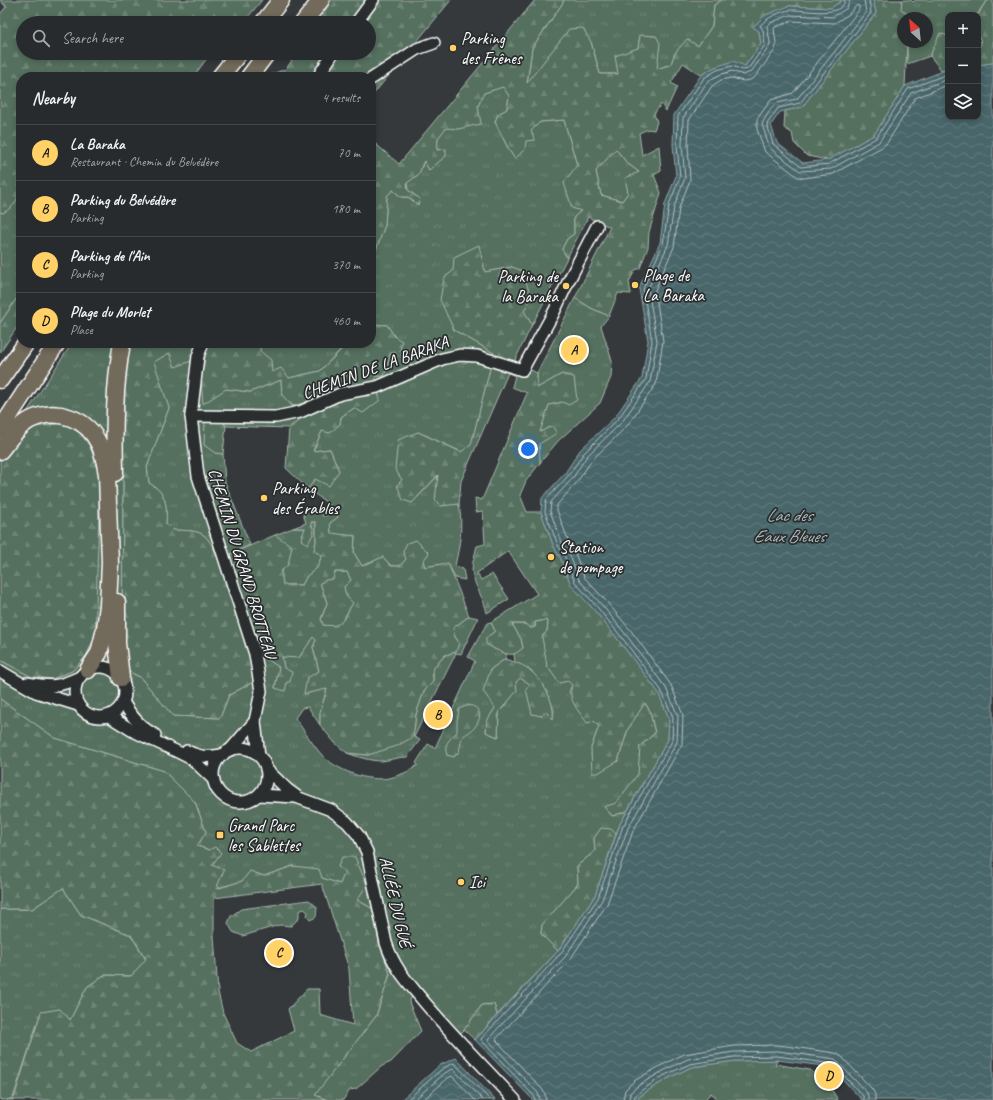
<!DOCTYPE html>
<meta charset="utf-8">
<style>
body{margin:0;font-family:Caveat,sans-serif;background:#303335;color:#f1f3f6}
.controls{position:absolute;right:12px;top:12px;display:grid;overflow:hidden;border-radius:8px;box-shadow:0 2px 6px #0003}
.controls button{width:36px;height:36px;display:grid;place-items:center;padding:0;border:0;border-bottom:1px solid #444749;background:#282b2d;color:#f1f3f6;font:20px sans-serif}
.compass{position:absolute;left:897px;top:12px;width:36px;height:36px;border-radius:50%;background:#282b2d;box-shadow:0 2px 6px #0003;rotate:333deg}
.you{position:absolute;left:528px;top:449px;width:14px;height:14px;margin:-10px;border:3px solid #fff;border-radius:50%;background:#1a73e8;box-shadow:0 0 0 6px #1a73e833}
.badge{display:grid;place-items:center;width:26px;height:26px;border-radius:50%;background:#ffd166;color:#111;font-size:13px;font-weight:700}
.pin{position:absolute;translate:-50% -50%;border:2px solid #fff;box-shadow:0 1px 4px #0006}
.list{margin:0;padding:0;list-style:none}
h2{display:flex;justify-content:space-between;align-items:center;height:52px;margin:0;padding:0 16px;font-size:17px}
h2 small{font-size:13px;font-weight:400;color:#a5a7aa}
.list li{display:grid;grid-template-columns:26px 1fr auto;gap:12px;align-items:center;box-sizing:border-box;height:56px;padding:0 16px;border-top:1px solid #444749}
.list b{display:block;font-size:15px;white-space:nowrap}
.list p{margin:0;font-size:13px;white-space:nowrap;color:#a5a7aa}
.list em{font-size:13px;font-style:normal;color:#a5a7aa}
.icon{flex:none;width:22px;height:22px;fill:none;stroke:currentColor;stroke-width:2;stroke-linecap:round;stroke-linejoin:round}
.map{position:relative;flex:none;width:993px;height:1100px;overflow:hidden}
.search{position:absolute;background:#282b2d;box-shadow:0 2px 6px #0003;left:16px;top:16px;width:360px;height:44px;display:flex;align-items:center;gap:10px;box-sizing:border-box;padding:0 14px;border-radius:22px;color:#a5a7aa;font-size:15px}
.panel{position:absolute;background:#282b2d;box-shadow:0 2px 6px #0003;left:16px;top:72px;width:360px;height:276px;border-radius:16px}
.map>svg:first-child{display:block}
.grass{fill:url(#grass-tufts);stroke:#aab7ae}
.forest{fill:url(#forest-firs);stroke:#aab7ae;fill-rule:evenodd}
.water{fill:url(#water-waves);stroke:#91a3a6}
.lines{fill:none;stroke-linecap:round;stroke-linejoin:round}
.shore{stroke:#b6c2c3;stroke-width:1}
.minor-casing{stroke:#fff;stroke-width:14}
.highway-casing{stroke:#fff;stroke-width:19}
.minor{stroke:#2a2d2e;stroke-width:11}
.highway{stroke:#726b5a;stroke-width:16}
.poi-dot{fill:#ffd166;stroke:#2a2d2e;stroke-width:1.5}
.labels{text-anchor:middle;stroke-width:3.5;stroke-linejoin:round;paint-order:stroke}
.poi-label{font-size:17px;fill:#fff;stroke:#2a2d2e;text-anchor:start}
.street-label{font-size:17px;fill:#fff;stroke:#2a2d2e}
.water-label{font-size:18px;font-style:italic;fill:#adbabc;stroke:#2a2d2e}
</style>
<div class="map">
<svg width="993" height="1100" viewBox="0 0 993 1100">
<defs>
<pattern id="grass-tufts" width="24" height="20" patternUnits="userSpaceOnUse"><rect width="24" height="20" fill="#546f5e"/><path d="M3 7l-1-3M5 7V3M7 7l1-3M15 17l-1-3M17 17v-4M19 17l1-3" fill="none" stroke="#6e8576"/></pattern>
<pattern id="forest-firs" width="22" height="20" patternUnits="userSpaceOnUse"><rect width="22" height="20" fill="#546f5e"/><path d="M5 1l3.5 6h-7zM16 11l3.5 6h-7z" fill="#6e8576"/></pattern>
<pattern id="water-waves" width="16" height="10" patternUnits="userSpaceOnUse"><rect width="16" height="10" fill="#48666a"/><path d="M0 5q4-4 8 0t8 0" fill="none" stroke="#637d80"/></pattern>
</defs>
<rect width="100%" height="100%" fill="#35393c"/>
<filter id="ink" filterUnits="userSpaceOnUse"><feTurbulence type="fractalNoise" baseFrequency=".025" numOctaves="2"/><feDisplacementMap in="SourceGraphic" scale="8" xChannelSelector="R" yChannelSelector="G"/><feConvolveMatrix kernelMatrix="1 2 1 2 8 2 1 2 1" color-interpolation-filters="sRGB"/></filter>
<g filter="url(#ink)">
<g class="grass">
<polygon points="564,0 722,0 714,5 712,26 698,46 675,53 671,64 657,69 640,35 638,48 619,74 600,74 591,42 527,84 532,48 562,4"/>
<polygon points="902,0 911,0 913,2 916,0 989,0 984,4 977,15 948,15 948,36 940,34 930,56 907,64 907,42 927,42 927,18 912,18 900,9"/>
<path d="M504,86L509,96L507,109L498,114L495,122L509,150L515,159L531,131L540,122L564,120L577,165L581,211L574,217V234L567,239L562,249L567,258L532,325L524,311L512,267L485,272L454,330L494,353L471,446L462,452L418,432L402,480L412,503L439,475L441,505L459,504C463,527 460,543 455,566L463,569L465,580L455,578L448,563L425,567L423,561L406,559L400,566H391L383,557L362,566L354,553L355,536L331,534L330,523L338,517L330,505L308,489L315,479L339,471L330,449L313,451L322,431L340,424L341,417L354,408L370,386L376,376H384L395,337L387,325L371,324V284L375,279L371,264L385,225L387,196L393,190L401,197H408L418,204L420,199L408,190L406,183L419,174L424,161L429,170L437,150L438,138L446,127L458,129L478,106L484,93Z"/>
<polygon points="616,149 627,163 639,172 628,193 622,201 601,195 596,171"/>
<polygon points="21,177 21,292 0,323 0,212 3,213 18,198 19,179"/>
<polygon points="575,298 591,308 609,316 601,326 612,361 611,377 600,403 558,441 540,463 539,433 549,405 562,402 562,374 537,388 537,373"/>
<path d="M72,343H131L124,377L122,632L128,671L140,677L173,716L220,718L229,695L253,682L252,667L262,656L279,667L275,688L284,668L282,657H299L313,637L316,640L313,647L319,671L304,694L327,688L320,713V725L308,707L302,708L295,718C303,729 318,753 327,760C346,774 376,785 399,775C406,773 412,769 418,765L416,763L428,744L435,748L475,661L468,657L487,623L491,622L495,631L486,638L494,649L507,653L505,659L491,669L495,708L487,721L486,732L498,737L499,712L507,704L515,682L520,677L530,684L546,712L553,718L554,710L547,692L531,670L515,663L514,654L523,648L521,639L512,624H525L531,628L535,627V622L546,620L548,623L547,631V666L559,682L568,681L572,685L569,692L599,726L591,748L618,761L628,729L644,702L650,711L655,733L640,746L639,774L616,803L612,816L627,811L620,824L616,834L611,829L594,838L595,851L577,866L578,884L542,925L541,934L558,951L497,1015L494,1004L482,1005L464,1030L453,1041L412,997L409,1002L421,1031L391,1062L382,1066L356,1089L350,1090L343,1100H328L314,1095L376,1016L390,974L379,942L373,909L357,900L346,871L340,884L322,878L293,866L264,876L250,872L242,881L215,889L209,850L197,846L206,832L195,802L164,771L55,738L0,699V660L32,677L52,679L72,671L86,656L0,453Z"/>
<polygon points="260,343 340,343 342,348 320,371 289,378 272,372 260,351"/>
<path d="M169,353L206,356L201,380L226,389L250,392L281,380L282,395L315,399L314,409L289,428L226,426L222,419L215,453L223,454L225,482L250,545L219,559C205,530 203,531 172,530L166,524C167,505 167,493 149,483L147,467L169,408L153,362Z"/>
<polygon points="311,522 316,522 316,542 314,551 322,555 317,568 307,576 302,585 283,585 275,535 293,528 305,528"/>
<polygon points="335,572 347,572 351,580 353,603 341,623 335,627 323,625 321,619 327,603 320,583 326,580"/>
<path d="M469,616L478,618L461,654L456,653L414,737L420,740L407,757C398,757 390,760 382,761C370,761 358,757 347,753L368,755L413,737L416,714L424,691L433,682V669L445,655L459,643L454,635L453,628Z"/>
<polygon points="63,888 81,915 131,935 146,960 131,976 104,975 87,987 70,1020 41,1012 13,1098 7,1100 0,1100 0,909 32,909"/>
<polygon points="778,1060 775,1064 810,1070 827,1082 838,1100 719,1100 711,1093 704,1100 636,1100 644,1093 667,1079 691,1067 735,1061"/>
</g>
<g class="forest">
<path d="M0,0H262L243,23H23V53H211L193,77H21V177L19,179C18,197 20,203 3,213L0,212V14L6,7Z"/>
<polygon points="331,0 451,0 371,97 371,77 268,77 269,75 286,69 297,53 369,53 369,23 318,23"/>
<path d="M535,0H564L562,4L532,48L527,83L569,29L583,28L591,42L600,74H618L615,56L638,48L640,35L656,36L660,43L657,69L671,64L675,53L687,39L698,46L712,26L714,5L722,0H843L831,8L789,6L759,31L761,44L744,67H715L701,75L683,63L671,83L677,87L666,111L661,104L654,114L657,122L654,130L648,129L639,133L642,155L659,146L661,171L654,175L661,193L649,232L648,247L640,268L635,270L629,282L631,294L618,293L609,316L591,308L575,298L610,227L588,217L567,258L562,249L567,239L574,234V217L581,211L572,208L564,183L577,165L564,120L540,122L531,131L535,140L526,141L525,149L515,159L509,150L495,122L498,114L507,109L509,96L503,87L484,93L478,106L481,124L458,129L446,128L438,138L437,150L446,149V156L429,170L424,161L419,174L407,183L408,190L420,199L418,205L408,197H401L393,190L387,196L385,225L371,264V140L399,164ZM616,149L627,163L639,172L625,178L628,193L622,201L601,195L596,171Z"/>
<polygon points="873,0 902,0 901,9 912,18 903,18 903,42 907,42 905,86 874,135 828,160 807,156 794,143 792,133 784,128 785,111 802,107 876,13"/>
<path d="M989,0H993V63L978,65V46L981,45L980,38H978C978,22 976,10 989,0Z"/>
<polygon points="940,33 948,36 948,69 942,71 930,56"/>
<path d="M479,245L485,272L512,267L523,271L531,298L524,311L532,325L514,362L537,373V388L562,374L574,377L577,400L569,405L562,402L549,405L540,432L552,426L557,433L539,444L540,463L526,481L520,495L527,512H541L554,547L561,559L571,584L595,611L620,642L658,692L669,718L668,740L627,811L612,816L604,807L616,803L638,774L640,746L655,733L650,711L645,703L628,729L618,761L598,773H592L591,748L599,726L594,721L587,723C579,711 567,700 572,685L568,681L559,683L547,666L542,637L547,631L548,623L546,620L535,622V627L531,628L525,624H512L521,639L523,648C520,650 517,653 514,654C505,656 493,648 486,644V638L495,631L491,622L537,594L508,551L477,573L481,580L492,574L509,599L487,613C484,598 474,586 472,571C472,563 475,554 477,546L485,544L483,511L476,512L475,498L482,500L527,393L512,387L515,376L508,373L461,481L459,504L441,506L435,500L438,475L412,503L403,500L397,485L402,480L395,469L398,440L418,432L461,452L471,445L494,353L454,330L440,300L444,278L453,271L454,257Z"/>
<polygon points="21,292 21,321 0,353 0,323"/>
<path d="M371,324L387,325L395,337L402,341L400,351L391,353L384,376H376L375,383L380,400L363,413L354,408L341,417L340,424L330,433L322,431L313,451L330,449L339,471L329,486L315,479L308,489L286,468L289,428L314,409L315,400L292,406L282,395L281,380L250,392L226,389L203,404L201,380L205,356L175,367L169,353L154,362L169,408L147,467L149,483C167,493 167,505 166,524L172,530C203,531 205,530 219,559L275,535L292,546L288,565L281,571L283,585H302L307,576L317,568L322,555L314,551L316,542V522H311L314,532L308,544L301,540L305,528H293L306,523L303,514L330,505L338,517L330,523L331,533L355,536L354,553L362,566L383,557L391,566H400L406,559L403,551L407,543L416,540L429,553L423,561L425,567L448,563L469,616L453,628L454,635L459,643L456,652L445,655L433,669V682L424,691L416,714L413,737L397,746L368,755L347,753L335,743L320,725V713L327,689L304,694L307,678L319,671L313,647L316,640L313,637L299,658L282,657L284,668L292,672L290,682H287L285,691L275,688L279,667L262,656L252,667L253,682L229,695L220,718L173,716L140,677L128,671L122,632L124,376L131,343H260V351L271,360L272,372L281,368L289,378L320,371L342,349L340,343H371ZM335,572H347L351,580L344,587L346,596L353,603C343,619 344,628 323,625L321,619L327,603L320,583L326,580L333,579Z"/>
<polygon points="222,419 226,426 223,454 215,453 204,445 205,421"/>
<polygon points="63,423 80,433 90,446 100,479 95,637 86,656 72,671 52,679 32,677 0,660 0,454 35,427"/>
<path d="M505,659C514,662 525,665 531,671C544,683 555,702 553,719L546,712L541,716L532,714L526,689L530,684L520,678L516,682L517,691L499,712L498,737L486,732L487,721L495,708L483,691L491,669Z"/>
<path d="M0,699L55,738L164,771L195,802L206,832L197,846L209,850L215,847L221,853L212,865L224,870L216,889L242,881L250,871L264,876L293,866L319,869L322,878L340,884L345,871L338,867L342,857H355L367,885L357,900L373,909L379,942L390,974L376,1016L315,1095L328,1100H7L14,1098L41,1012L60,1009L70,1020L87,987L104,975L131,976L146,959L131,935L81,915L63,888L32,909H0ZM322,884L349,969L353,1025L320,1015L319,989H307L288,1009L294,1031L251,1052L237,1043L223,1013L218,992L214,936V898Z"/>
<path d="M468,705C481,707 483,716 475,727C472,731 466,734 462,737L459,752L454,757L447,755C443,744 449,740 457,732V721L459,709Z"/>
<polygon points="601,828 611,829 616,834 595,896 558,951 541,934 542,925 578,884 577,866 595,851 594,838"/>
<polygon points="309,900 317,907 316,917 310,920 307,916 308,912 304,909 299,911 299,918 291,926 279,925 243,936 233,932 228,923 231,916 241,909"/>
<polygon points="494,1004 497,1015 475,1040 464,1030 482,1005"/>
</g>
<g class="water">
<polygon points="843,0 873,0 876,13 802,107 780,112 771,125 777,143 803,163 828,160 874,135 905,86 948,69 948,117 978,117 978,65 993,63 993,1100 862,1100 831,1067 778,1060 735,1061 691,1067 667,1079 644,1093 636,1100 533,1100 475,1040 558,951 595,896 620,824 668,740 669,718 658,692 620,642 595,611 571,585 561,559 554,547 541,512 542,498 565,473 580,450 615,417 642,378 648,341 639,288 660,243 665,204 676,176 673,145 674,115 701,75 715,67 733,61 745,66 761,44 759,31 753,27 765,15 789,6 831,8"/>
<polygon points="456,1058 495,1100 401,1100 440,1065"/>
</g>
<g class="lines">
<g class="shore">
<polyline points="864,0 866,12 797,99 777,103 772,107 764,120 762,124 769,146 772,150 800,171 831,169 879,142 911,93 948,79"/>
<polyline points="869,0 871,13 800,103 778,108 767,124 773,144 801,167 829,164 876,138 908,89 948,74"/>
<polyline points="407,1100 442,1069 454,1063 490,1100"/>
<polyline points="414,1100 445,1073 453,1069 483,1100"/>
<polyline points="423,1100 448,1078 452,1076 475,1100"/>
<path d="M535,1100L534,1096L482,1041L481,1039L561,953L598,898L623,826L672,741L673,717L661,690L623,639L598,608L575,582L565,557L558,545L545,512L546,500L568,476L584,453L618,419L646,379L652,341L643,289L663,244L669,205L680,177L677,145L678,116L704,78L717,70L732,66L743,70L748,69L765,45L763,30L760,26C766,18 781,11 790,10C803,9 843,19 845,0"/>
<polyline points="540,1100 538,1093 489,1041 488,1039 565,957 602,900 628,828 677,742 678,716 666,688 627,636 602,605 579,580 570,555 562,543 550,511 551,502 572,479 587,456 622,422 650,382 657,341 648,289 668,245 674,207 685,178 682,145 683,118 708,81 719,75 732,71 743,75 751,72 769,47 770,42 767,26 770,23 790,15 833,17 847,8 850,0"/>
<polyline points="546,1100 545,1094 542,1089 497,1041 496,1039 569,961 607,904 633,831 682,744 683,715 671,685 632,632 606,601 584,577 575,553 568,540 557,510 557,505 577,482 592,460 627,426 656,384 663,341 655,290 674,247 679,208 690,180 688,144 689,120 712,86 721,80 731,78 744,81 750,80 755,77 775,50 776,43 774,29 775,27 791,21 835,23 849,14 857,5 859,6 859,10 793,93 771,100 757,119 757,129 765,152 798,177 804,178 833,174 882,147 887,143 915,98 948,85"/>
<polyline points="623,1100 625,1090 634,1081 660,1066 684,1054 734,1046 779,1045 835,1053 842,1057 872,1089 875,1094 875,1100"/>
<polyline points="629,1100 630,1093 639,1085 663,1071 688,1059 734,1052 778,1051 835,1059 867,1093 869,1100"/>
<polyline points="634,1100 635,1096 642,1090 665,1075 690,1064 734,1057 777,1056 833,1064 863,1096 864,1100"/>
</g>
<defs>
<g id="minor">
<polyline points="356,23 373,0"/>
<polyline points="318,77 333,53"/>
<polyline points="371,79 417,49 434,43"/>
<polyline points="203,343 198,356 191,416 198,476 255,654 261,691 255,721 259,756"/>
<polyline points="191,416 276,417 300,412 340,394 377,387 442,359 460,355 477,356 522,370 554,312 569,280 597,226"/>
<circle cx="100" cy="692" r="25"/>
<polyline points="0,671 36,692 78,705"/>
<path d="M27,683C53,687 56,688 80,677"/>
<path d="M123,702C131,716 141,728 155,735"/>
<polyline points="109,716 133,731 180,753 192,759 214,780"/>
<circle cx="240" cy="775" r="27"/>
<polyline points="230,750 255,721"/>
<path d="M187,751C201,758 208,757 223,755"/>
<path d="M266,769L288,790L299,798L331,810L347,822L359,836L367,852L386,943C395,970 408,982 426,1004C454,1037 485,1068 515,1100"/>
<polyline points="259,795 296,797"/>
</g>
<g id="highway">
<polyline points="263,23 281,0"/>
<polyline points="303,23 321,0"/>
<polyline points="220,77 239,53"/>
<polyline points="249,77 267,53"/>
<polyline points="0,380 26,343"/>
<polyline points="0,430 57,343"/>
<path d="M0,451C9,440 17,427 30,420C56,407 87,418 99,444C104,454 105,464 107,474L110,563L108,605L105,629L99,653L88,670"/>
<path d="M115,473C114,429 114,386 122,343"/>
<polyline points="117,602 117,643 121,678"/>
</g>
</defs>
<use href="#minor" class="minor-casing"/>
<use href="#highway" class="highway-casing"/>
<use href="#minor" class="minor"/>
<use href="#highway" class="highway"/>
</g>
</g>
<g class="poi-dot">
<circle cx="453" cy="48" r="4"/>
<circle cx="635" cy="285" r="4"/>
<circle cx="566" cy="286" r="4"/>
<circle cx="264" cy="498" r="4"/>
<circle cx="551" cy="557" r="4"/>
<rect x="216" y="831" width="8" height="8" rx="2"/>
<circle cx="461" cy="882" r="4"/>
</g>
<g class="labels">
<g class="poi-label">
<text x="461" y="44">Parking<tspan x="461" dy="20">des Frênes</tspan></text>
<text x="643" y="281">Plage de<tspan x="643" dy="20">La Baraka</tspan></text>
<text x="558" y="282" text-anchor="end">Parking de<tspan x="558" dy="20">la Baraka</tspan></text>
<text x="272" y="494">Parking<tspan x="272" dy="20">des Érables</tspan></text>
<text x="559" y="553">Station<tspan x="559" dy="20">de pompage</tspan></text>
<text x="228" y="831">Grand Parc<tspan x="228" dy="20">les Sablettes</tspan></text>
<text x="469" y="888">Ici</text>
</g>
<g class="street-label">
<text transform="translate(375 367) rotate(-20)" y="6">CHEMIN DE LA BARAKA</text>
<text transform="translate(243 563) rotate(73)" y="6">CHEMIN DU GRAND BROTTEAU</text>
<text transform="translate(396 902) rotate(77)" y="6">ALLÉE DU GUÉ</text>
</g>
<g class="water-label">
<text x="789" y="521">Lac des<tspan x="789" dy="21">Eaux Bleues</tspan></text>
</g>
</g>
</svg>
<div class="controls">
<button>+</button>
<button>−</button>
<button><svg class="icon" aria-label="layers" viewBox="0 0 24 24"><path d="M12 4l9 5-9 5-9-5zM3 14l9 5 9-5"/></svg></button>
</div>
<svg class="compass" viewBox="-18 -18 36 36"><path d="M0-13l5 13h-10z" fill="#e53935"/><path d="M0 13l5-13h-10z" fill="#a5a7aa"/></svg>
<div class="you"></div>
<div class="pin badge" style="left:574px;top:350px">A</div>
<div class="pin badge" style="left:438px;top:715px">B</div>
<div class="pin badge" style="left:279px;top:953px">C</div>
<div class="pin badge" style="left:829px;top:1076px">D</div>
<div class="search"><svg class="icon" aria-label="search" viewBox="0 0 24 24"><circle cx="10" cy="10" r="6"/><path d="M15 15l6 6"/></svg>Search here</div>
<section class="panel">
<h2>Nearby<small>4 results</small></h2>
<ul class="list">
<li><span class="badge">A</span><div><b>La Baraka</b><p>Restaurant · Chemin du Belvédère</p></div><em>70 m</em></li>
<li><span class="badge">B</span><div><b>Parking du Belvédère</b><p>Parking</p></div><em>180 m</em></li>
<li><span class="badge">C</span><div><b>Parking de l'Ain</b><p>Parking</p></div><em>370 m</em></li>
<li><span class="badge">D</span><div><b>Plage du Morlet</b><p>Place</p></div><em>460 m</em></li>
</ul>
</section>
</div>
